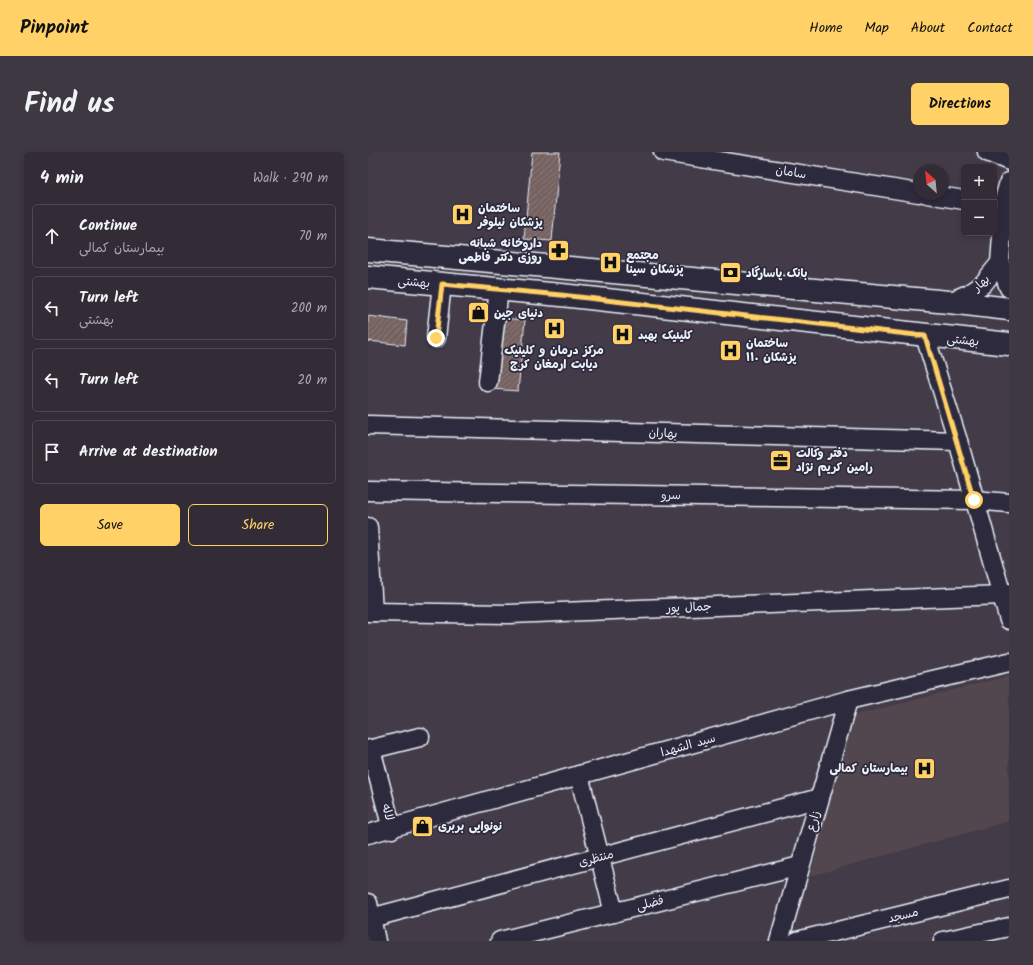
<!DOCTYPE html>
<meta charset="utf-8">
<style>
body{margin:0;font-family:Kalam,"Playpen Sans Arabic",sans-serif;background:#3e3842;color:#f1f3f6}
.controls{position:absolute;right:12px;top:12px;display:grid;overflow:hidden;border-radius:6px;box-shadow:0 2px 6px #0003}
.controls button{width:36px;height:36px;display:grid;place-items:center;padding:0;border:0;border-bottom:1px solid #4e4851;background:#332c36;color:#f1f3f6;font:20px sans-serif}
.compass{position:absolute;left:545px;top:12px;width:36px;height:36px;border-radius:50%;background:#332c36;box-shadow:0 2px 6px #0003;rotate:333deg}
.stop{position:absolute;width:12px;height:12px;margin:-9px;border:3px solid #ffd166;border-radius:50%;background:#fff}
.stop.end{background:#ffd166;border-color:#fff;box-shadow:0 1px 4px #0008}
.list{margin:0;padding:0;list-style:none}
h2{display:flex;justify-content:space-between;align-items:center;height:52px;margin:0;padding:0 16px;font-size:17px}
h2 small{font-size:13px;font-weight:400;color:#a9a7ad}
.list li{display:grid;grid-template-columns:26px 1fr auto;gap:12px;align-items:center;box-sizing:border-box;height:64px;margin:0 8px 8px;padding:0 8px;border:1px solid #4e4851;border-radius:6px}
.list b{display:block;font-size:15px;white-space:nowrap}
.list p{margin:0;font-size:13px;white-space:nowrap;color:#a9a7ad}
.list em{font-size:13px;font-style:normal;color:#a9a7ad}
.actions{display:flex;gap:8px;padding:12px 16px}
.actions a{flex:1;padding:9px 0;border:1px solid #ffd166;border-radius:6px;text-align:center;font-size:14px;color:#ffd166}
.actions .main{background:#ffd166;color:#111}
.icon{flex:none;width:22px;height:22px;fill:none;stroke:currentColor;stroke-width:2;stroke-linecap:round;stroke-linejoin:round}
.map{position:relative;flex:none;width:641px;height:789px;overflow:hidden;border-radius:6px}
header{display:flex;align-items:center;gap:24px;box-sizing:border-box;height:56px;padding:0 20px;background:#ffd166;color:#111}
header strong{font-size:19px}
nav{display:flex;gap:22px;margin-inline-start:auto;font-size:14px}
.intro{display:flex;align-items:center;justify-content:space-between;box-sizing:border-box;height:96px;padding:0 24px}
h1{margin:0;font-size:28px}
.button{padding:10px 18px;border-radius:6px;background:#ffd166;color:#111;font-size:14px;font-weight:700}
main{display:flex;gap:24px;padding:0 24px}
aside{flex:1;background:#332c36;border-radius:6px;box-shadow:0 2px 6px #0003}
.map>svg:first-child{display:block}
.built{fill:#534750}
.building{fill:url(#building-hatch);stroke:#e8f1f8}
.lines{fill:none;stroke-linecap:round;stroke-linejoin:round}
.minor-casing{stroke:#e8f1f8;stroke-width:21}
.major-casing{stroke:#e8f1f8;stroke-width:25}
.minor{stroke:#2f2a3d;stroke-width:18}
.major{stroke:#2f2a3d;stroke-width:22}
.route{stroke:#ffd166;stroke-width:5}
.labels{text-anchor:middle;stroke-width:3.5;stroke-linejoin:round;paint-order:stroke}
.street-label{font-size:12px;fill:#e8f1f8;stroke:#2f2a3d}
.poi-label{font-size:12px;font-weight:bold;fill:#e8f1f8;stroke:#2f2a3d;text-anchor:start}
</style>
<header>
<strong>Pinpoint</strong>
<nav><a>Home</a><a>Map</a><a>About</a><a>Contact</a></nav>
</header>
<div class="intro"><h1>Find us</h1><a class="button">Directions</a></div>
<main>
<aside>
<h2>4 min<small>Walk · 290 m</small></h2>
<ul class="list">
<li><svg class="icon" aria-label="ahead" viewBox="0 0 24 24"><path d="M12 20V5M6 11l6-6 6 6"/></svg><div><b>Continue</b><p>بیمارستان کمالی</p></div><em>70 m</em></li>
<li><svg class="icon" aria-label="left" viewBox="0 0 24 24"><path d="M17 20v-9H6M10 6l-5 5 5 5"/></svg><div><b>Turn left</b><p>بهشتى</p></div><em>200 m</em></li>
<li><svg class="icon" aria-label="left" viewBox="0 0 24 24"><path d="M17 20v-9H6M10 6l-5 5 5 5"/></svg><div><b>Turn left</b></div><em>20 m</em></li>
<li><svg class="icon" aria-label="arrive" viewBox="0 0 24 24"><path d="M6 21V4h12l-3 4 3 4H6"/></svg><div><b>Arrive at destination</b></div></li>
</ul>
<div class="actions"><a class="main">Save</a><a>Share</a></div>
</aside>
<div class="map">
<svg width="641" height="789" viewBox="0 0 641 789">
<defs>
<pattern id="building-hatch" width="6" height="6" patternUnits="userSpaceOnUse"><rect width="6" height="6" fill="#756261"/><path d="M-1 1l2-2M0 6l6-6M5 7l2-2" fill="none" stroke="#897978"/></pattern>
</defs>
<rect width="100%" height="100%" fill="#443b48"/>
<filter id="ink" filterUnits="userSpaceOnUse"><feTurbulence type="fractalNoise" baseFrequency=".025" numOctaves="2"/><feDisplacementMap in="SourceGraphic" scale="8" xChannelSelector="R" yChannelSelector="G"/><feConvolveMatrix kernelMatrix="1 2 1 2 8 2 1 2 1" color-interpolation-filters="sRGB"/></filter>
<g filter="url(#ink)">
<polygon class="built" points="641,524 641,669 442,724 484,564"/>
<g class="building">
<polygon points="164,0 192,0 184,89 156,87"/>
<polygon points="0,164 39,169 37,193 0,189"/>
<polygon points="131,166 157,168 150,239 124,237"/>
</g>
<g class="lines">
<defs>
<g id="minor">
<polyline points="295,0 551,41"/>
<polyline points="619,0 641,9"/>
<polyline points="559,42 596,48"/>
<polyline points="632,111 641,136"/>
<polyline points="581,150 600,142 615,132 632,111 637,44 641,30"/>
<polyline points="557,184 590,289 641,468"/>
<polyline points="68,186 74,132"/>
<polyline points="120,230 131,137"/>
<polyline points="0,273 590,289"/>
<polyline points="0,339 606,348 641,351"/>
<polyline points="0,375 5,460"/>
<polyline points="0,460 141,462 634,443 641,441"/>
<polyline points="3,597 24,677"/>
<polyline points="0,598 52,585"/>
<polyline points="211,623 246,761"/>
<polyline points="0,682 480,548 641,510"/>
<polyline points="0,751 8,789"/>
<polyline points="3,766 452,646"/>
<polyline points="132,789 432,714"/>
<polyline points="411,789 480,548"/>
<polyline points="429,789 641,737"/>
<polyline points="575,789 641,775"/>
</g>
<g id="major">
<polyline points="0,98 581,150 641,157"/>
<polyline points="0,125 193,143 641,192"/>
</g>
</defs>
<use href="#minor" class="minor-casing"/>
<use href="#major" class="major-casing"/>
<use href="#minor" class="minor"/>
<use href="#major" class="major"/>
</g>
</g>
<g class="lines" filter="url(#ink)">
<polyline class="route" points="68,186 74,132 193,143 557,184 606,348"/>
</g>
<defs>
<symbol id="hospital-square" viewBox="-11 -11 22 22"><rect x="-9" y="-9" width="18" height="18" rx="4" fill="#ffd166" stroke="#2f2a3d"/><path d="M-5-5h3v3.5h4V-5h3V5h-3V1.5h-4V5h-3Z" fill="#111"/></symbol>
<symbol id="pharmacy-square" viewBox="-11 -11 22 22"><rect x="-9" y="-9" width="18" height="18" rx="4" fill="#ffd166" stroke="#2f2a3d"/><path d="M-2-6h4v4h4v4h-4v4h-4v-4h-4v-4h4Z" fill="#111"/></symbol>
<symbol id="bank-square" viewBox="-11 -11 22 22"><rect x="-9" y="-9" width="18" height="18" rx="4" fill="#ffd166" stroke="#2f2a3d"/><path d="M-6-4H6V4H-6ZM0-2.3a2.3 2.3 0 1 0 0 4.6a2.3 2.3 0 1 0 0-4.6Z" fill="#111"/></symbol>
<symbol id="shop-square" viewBox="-11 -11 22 22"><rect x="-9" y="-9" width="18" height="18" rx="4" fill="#ffd166" stroke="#2f2a3d"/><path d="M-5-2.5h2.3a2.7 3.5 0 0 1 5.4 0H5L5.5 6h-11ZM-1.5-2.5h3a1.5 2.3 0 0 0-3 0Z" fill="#111"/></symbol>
<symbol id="office-square" viewBox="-11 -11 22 22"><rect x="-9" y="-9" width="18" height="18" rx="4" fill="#ffd166" stroke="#2f2a3d"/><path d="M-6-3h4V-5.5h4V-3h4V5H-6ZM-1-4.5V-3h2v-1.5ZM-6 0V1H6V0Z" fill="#111"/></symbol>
</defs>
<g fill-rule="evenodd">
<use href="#hospital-square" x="82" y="50" width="25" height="25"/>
<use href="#pharmacy-square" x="178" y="86" width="25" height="25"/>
<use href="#hospital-square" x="230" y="98" width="25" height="25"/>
<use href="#bank-square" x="350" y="108" width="25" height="25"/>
<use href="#shop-square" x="98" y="148" width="25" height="25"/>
<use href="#hospital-square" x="174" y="164" width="25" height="25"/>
<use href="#hospital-square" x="242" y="170" width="25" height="25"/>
<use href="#hospital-square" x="350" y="186" width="25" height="25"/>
<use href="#office-square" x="400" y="296" width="25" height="25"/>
<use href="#hospital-square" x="544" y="604" width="25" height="25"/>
<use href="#shop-square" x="42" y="662" width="25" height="25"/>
</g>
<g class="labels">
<g class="street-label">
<text transform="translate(423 20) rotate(9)" y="4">سامان</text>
<text transform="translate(46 130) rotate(5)" y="4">بهشتى</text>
<text transform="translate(613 131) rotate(-41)" y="4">بهار</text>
<text transform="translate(595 188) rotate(6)" y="4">بهشتى</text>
<text transform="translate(295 281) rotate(2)" y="4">بهاران</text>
<text transform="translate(303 343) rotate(1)" y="4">سرو</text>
<text transform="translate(321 455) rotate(-2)" y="4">جمال پور</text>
<text transform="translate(320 593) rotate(-16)" y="4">سید الشهدا</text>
<text transform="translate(20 660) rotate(75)" y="4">لاله</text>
<text transform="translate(445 669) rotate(-74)" y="4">زارع</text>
<text transform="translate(228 706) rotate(-15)" y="4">منتظری</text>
<text transform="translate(282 751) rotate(-14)" y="4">فضلی</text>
<text transform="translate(535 763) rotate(-14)" y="4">مسجد</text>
</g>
<g class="poi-label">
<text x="110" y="60">ساختمان<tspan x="110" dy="14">پزشکان نیلوفر</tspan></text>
<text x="174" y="95" text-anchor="end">داروخانه شبانه<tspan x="174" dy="14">روزی دکتر فاطمی</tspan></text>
<text x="258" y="107">مجتمع<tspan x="258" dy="14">پزشکان سینا</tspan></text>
<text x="378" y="125">بانک پاسارگاد</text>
<text x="126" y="165">دنیای جین</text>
<text x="270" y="187">کلینیک بهبد</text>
<text x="378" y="195">ساختمان<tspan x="378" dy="14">پزشکان ۱۱۰</tspan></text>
<text x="186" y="202" text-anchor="middle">مرکز درمان و کلینیک<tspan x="186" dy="14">دیابت ارمغان کرج</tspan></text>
<text x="428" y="305">دفتر وکالت<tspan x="428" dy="14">رامین کریم نژاد</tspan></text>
<text x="540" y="620" text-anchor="end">بیمارستان کمالی</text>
<text x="70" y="678">نونوایی بربری</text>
</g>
</g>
</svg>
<div class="controls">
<button>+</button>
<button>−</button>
</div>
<svg class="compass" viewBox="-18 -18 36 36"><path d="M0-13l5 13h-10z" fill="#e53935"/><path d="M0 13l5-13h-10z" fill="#a9a7ad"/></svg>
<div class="stop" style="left:606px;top:348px"></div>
<div class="stop end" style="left:68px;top:186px"></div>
</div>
</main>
